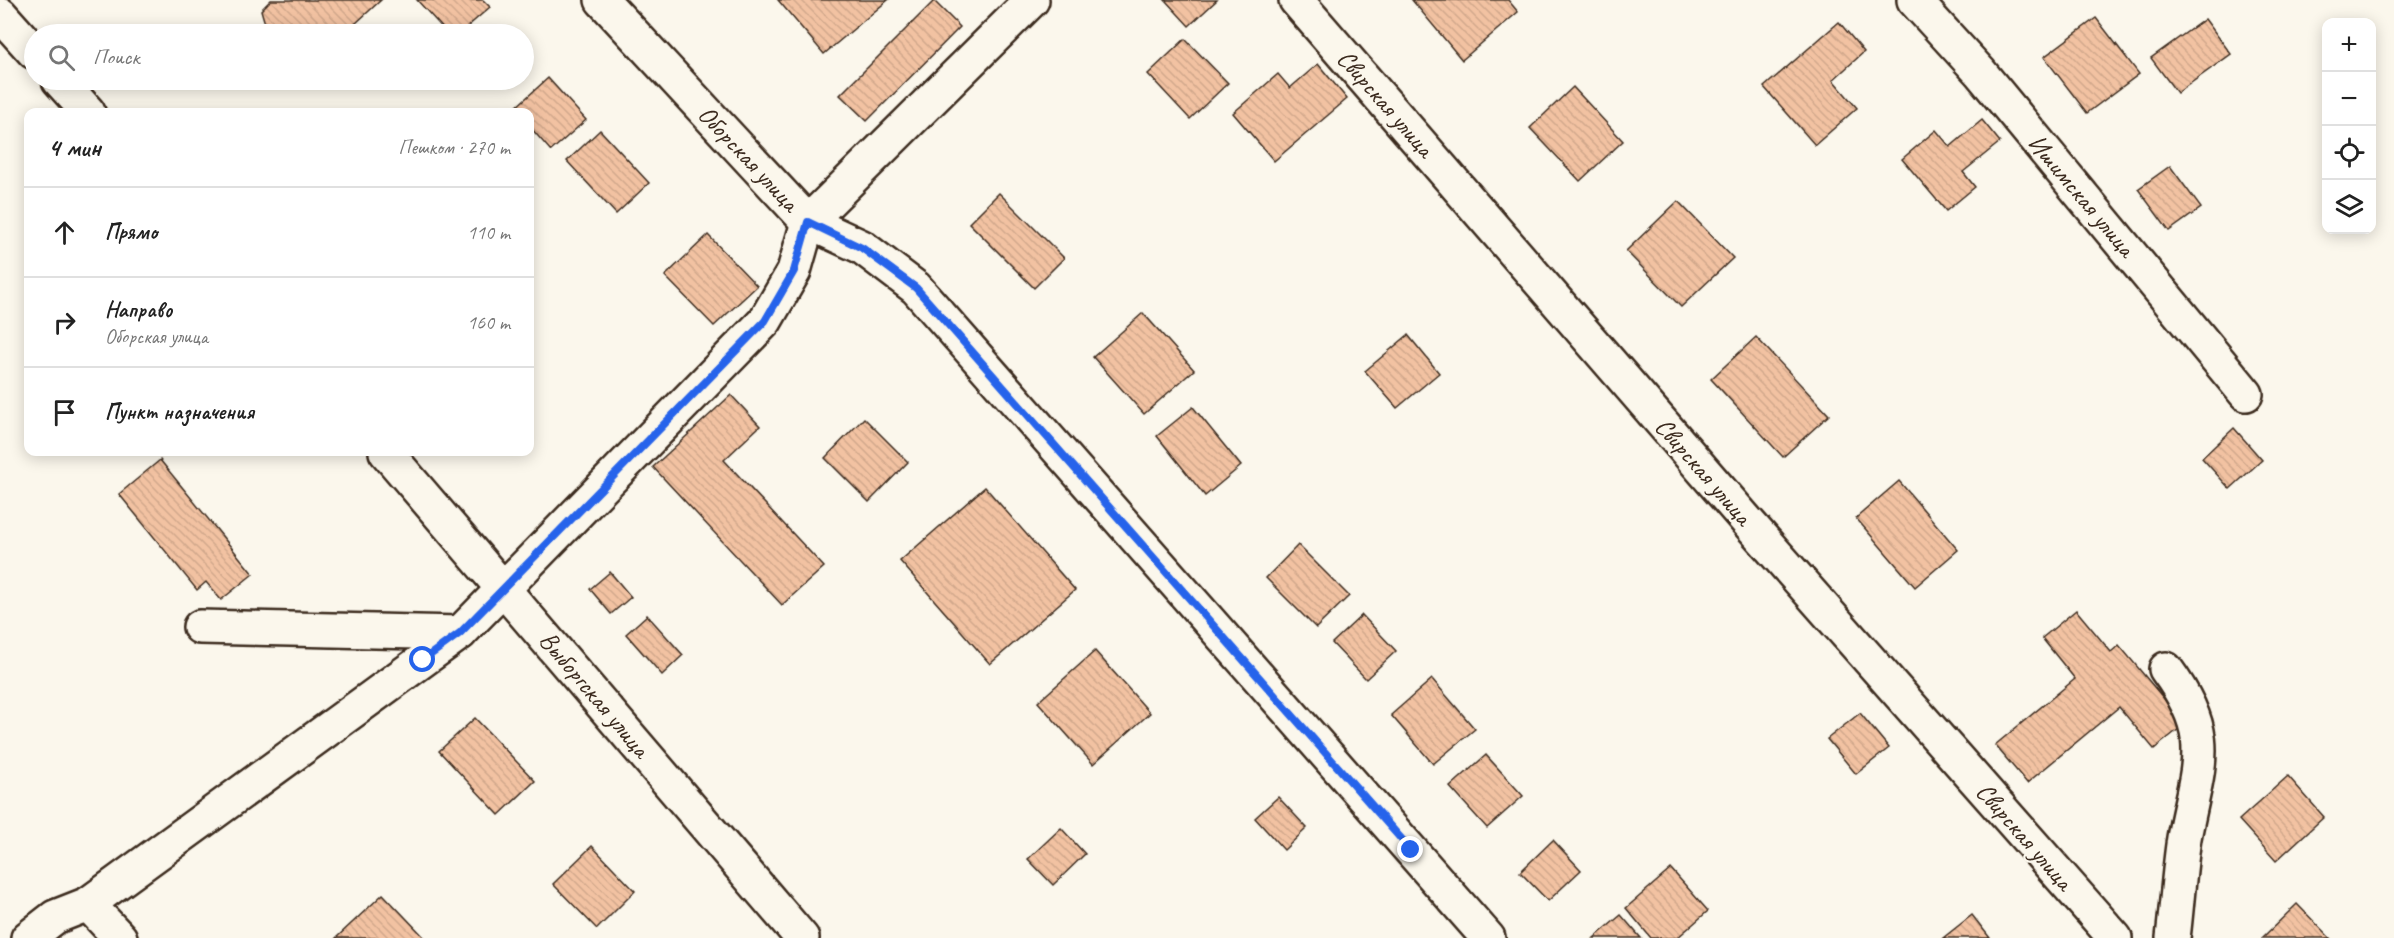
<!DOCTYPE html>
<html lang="ru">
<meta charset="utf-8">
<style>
body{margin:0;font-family:Caveat,sans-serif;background:#f2f2f2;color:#222}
.controls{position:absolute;right:18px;top:18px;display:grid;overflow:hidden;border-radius:12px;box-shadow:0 3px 15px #0003}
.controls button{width:54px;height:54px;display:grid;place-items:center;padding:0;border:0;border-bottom:2px solid #e0e0e0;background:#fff;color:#222;font:30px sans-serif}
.stop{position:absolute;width:18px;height:18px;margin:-14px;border:4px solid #2563eb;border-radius:50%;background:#fff}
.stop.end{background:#2563eb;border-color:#fff;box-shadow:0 2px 6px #0008}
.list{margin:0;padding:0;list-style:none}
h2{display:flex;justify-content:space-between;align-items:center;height:78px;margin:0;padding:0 24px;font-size:26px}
h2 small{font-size:20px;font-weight:400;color:#767676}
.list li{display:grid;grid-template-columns:39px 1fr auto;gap:18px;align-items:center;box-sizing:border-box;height:90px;padding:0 24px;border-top:2px solid #e0e0e0}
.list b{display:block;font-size:22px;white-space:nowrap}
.list p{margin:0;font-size:20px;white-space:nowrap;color:#767676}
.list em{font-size:20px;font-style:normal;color:#767676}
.icon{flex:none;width:33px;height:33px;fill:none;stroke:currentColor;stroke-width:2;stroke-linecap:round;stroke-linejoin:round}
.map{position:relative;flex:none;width:2394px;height:938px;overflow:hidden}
.search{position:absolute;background:#fff;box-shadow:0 3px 15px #0003;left:24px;top:24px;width:510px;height:66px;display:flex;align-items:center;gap:15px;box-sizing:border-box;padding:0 21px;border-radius:33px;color:#767676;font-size:22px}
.panel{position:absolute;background:#fff;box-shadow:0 3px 15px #0003;left:24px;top:108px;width:510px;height:348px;border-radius:12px}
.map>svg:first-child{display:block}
.building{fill:url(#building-back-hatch);stroke:#3b2a1e;stroke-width:1.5}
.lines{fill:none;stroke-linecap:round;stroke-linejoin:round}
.minor-casing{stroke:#3b2a1e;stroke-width:38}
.minor{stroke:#fbf7ec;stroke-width:33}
.route{stroke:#2563eb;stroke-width:8}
.labels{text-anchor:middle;stroke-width:4.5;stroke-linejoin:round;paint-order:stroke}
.street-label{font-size:26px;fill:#3b2a1e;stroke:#fbf7ec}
</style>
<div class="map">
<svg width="2394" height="938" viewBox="0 0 2394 938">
<defs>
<pattern id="building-back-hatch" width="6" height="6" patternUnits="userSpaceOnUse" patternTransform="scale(1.5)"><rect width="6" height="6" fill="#f2c2a2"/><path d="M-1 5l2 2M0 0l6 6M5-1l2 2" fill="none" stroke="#d0a78b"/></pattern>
</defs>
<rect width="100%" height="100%" fill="#fbf7ec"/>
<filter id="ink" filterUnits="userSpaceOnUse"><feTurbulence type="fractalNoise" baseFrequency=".0167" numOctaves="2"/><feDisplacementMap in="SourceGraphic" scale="12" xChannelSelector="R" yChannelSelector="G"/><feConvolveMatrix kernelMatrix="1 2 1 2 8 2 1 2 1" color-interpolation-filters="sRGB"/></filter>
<g filter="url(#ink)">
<g class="building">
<polygon points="271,0 381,0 344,34 268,34 261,10"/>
<polygon points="417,0 483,0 490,7 459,34 448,34"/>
<polygon points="778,0 888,0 824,54"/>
<polygon points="1165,0 1217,0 1189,26"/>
<polygon points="1412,0 1508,0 1518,12 1462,60"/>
<polygon points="934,1 960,27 867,121 840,95"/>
<polygon points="2096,18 2139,74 2087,113 2044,57"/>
<polygon points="2205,19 2231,54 2177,93 2151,58"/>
<polygon points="1839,22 1864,52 1833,80 1857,108 1815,145 1764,87"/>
<polygon points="1185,39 1228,83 1190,119 1148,74"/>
<polygon points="1318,64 1347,99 1274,161 1233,113 1278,74 1290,88"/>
<polygon points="548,78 586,120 551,151 530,127 530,112 517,112 514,109"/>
<polygon points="1573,87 1623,141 1580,181 1530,128"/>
<polygon points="1982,120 2000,142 1963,172 1975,187 1946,211 1902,159 1936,130 1950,147"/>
<polygon points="600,130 649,183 616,214 567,161"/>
<polygon points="2170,166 2201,208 2169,231 2138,189"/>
<polygon points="999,193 1064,258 1034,288 969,223"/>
<polygon points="1678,201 1733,258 1681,307 1626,251"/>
<polygon points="708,235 757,286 714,326 665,276"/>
<polygon points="1143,313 1194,370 1144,414 1093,357"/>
<polygon points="1408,335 1439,373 1397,408 1365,371"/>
<polygon points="1756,337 1829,415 1783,457 1711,379"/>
<polygon points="731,395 760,426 724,460 824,567 782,605 653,467"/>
<polygon points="1193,407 1241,466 1205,496 1157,436"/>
<polygon points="864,418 908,462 869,502 825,458"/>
<polygon points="2234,428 2262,460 2230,489 2202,458"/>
<polygon points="160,460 253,574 221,600 206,582 197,590 119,494"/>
<polygon points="1899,481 1958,550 1915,587 1856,518"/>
<polygon points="985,487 1075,590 990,664 900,561"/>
<polygon points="1298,545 1349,596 1316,628 1266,578"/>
<polygon points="610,572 631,597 611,614 590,589"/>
<polygon points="2076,610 2111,652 2119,645 2185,724 2154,749 2119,707 2027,783 1995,745 2075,679 2042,638"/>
<polygon points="647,615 683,655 662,675 626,634"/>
<polygon points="1362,615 1396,651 1366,679 1332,643"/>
<polygon points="1095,651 1150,713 1093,764 1038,702"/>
<polygon points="1432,679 1475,729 1433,764 1391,715"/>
<polygon points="1860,713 1889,748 1856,774 1827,739"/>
<polygon points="475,718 535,781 499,815 439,751"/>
<polygon points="1486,755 1523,796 1487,828 1450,787"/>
<polygon points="2288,776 2324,817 2276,861 2239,820"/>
<polygon points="1278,797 1307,828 1284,850 1255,818"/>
<polygon points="1061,828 1085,854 1053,885 1028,859"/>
<polygon points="1553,840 1581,870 1548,901 1520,872"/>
<polygon points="592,846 635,891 597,929 553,884"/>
<polygon points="1671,869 1708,911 1677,938 1651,938 1626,908"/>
<polygon points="383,894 425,938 336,938"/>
<polygon points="2297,904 2330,938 2262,938"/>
<polygon points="1621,915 1641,938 1594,938"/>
<polygon points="1972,915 1990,938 1943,938"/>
</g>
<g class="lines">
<defs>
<g id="minor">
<polyline points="602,0 808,222 862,247 916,288 1488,938"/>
<polyline points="1296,0 1747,521 2115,938"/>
<polyline points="1914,0 1980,72 2246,394"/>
<polyline points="0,14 34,52"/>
<polyline points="59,80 88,112"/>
<polyline points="386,452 802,938"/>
<polyline points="200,627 460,633"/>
<path d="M2166,669C2216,737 2198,763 2184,838C2179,871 2177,905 2173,938"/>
<polyline points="88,904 120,938"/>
<polyline points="28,938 55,917 88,904 460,633 765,321 794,271 808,222 1032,0"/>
</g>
</defs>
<use href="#minor" class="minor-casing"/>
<use href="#minor" class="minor"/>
</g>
</g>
<g class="lines" filter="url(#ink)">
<polyline class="route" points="423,660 460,633 765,321 794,271 808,222 862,248 916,288 1411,850"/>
</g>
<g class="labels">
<g class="street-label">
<text transform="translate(1386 103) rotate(49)" y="9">Свирская улица</text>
<text transform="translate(749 158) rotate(47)" y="9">Оборская улица</text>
<text transform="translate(2082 195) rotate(50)" y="9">Ишимская улица</text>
<text transform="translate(1704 471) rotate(49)" y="9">Свирская улица</text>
<text transform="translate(595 694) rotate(50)" y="9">Выборгская улица</text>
<text transform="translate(2025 836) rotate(49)" y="9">Свирская улица</text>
</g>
</g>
</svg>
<div class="controls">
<button>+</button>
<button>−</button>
<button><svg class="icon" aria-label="locate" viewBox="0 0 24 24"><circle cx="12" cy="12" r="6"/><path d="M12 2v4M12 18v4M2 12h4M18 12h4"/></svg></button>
<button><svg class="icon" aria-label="layers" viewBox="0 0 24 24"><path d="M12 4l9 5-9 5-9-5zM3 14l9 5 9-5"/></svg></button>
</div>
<div class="stop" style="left:423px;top:660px"></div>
<div class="stop end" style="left:1411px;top:850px"></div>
<div class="search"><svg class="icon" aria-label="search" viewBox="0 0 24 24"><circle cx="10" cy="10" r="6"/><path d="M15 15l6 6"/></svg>Поиск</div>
<section class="panel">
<h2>4 мин<small>Пешком · 270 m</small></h2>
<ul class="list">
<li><svg class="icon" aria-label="ahead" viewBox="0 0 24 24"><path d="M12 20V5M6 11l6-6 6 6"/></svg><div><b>Прямо</b></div><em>110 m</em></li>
<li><svg class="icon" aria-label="right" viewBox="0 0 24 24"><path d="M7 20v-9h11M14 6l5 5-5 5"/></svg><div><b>Направо</b><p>Оборская улица</p></div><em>160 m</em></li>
<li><svg class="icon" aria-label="arrive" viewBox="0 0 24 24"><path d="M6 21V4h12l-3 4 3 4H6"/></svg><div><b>Пункт назначения</b></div></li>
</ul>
</section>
</div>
